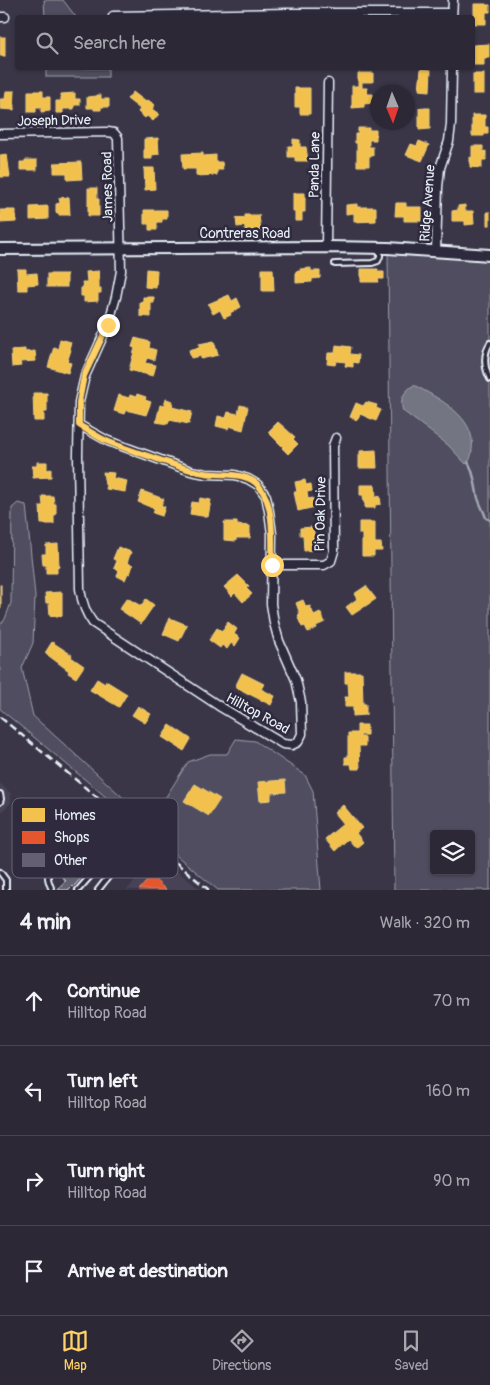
<!DOCTYPE html>
<meta charset="utf-8">
<style>
body{margin:0;font-family:Pangolin,sans-serif;background:#34303e;color:#f1f3f6}
.controls{position:absolute;right:15px;bottom:15px;display:grid;overflow:hidden;border-radius:5px;box-shadow:0 1px 4px #0004}
.controls button{width:45px;height:45px;display:grid;place-items:center;padding:0;border:0;border-bottom:1px solid #484451;background:#2c2836;color:#f1f3f6;font:25px sans-serif}
.compass{position:absolute;left:370px;top:85px;width:45px;height:45px;border-radius:50%;background:#2c2836;box-shadow:0 1px 4px #0004;rotate:178deg}
.stop{position:absolute;width:15px;height:15px;margin:-11px;border:4px solid #ffd166;border-radius:50%;background:#fff}
.stop.end{background:#ffd166;border-color:#fff;box-shadow:0 1px 5px #0008}
.list{margin:0;padding:0;list-style:none}
h2{display:flex;justify-content:space-between;align-items:center;height:65px;margin:0;padding:0 20px;font-size:21px}
h2 small{font-size:16px;font-weight:400;color:#a6a6ad}
.list li{display:grid;grid-template-columns:32px 1fr auto;gap:15px;align-items:center;box-sizing:border-box;height:90px;padding:0 20px;border-top:1px solid #484451}
.list b{display:block;font-size:19px;white-space:nowrap}
.list p{margin:0;font-size:16px;white-space:nowrap;color:#a6a6ad}
.list em{font-size:16px;font-style:normal;color:#a6a6ad}
.icon{flex:none;width:28px;height:28px;fill:none;stroke:currentColor;stroke-width:2;stroke-linecap:round;stroke-linejoin:round}
.map{position:relative;flex:none;width:490px;height:890px;overflow:hidden}
.search{position:absolute;background:#2c2836;box-shadow:0 1px 4px #0004;left:15px;right:15px;top:15px;height:55px;display:flex;align-items:center;gap:12px;box-sizing:border-box;padding:0 18px;border-radius:5px;color:#a6a6ad;font-size:19px}
.sheet{height:425px;background:#2c2836}
nav{display:flex;justify-content:space-around;align-items:center;box-sizing:border-box;height:70px;border-top:1px solid #484451;background:#2c2836;font-size:14px;color:#a6a6ad}
nav a{display:grid;justify-items:center;gap:2px}
nav .on{color:#ffd166}
.map>svg:first-child{display:block}
.built{fill:#464354}
.green{fill:#504e5f;stroke:#9ca0ac;fill-rule:evenodd}
.water{fill:#737482;stroke:#a2a6b1}
.homes{fill:#f2c14e;stroke:#efcf81}
.shops{fill:#e4572e;stroke:#e5856b}
.lines{fill:none;stroke-linecap:round;stroke-linejoin:round}
.stream{stroke:#a2a6b1;stroke-width:2.5}
.building{fill:#636171;stroke:#e8f1f8}
.service-casing{stroke:#e8f1f8;stroke-width:8}
.minor-casing{stroke:#e8f1f8;stroke-width:11}
.tertiary-casing{stroke:#e8f1f8;stroke-width:14}
.service{stroke:#2f2a3d;stroke-width:4}
.minor{stroke:#2f2a3d;stroke-width:8}
.tertiary{stroke:#2f2a3d;stroke-width:10}
.rail{stroke:#e8f1f8;stroke-width:2.5;stroke-dasharray:8 4;stroke-linecap:butt}
.route{stroke:#ffd166;stroke-width:6}
.labels{text-anchor:middle;stroke-width:5;stroke-linejoin:round;paint-order:stroke}
.street-label{font-size:14px;fill:#e8f1f8;stroke:#2f2a3d}
.key{fill:#2f2a3d;stroke:#666675;stroke-width:1}
.key-label{font-size:14px;fill:#e8f1f8}
</style>
<div class="map">
<svg width="490" height="890" viewBox="0 0 490 890">
<rect width="100%" height="100%" fill="#3a3648"/>
<filter id="ink" filterUnits="userSpaceOnUse"><feTurbulence type="fractalNoise" baseFrequency=".02" numOctaves="2"/><feDisplacementMap in="SourceGraphic" scale="10" xChannelSelector="R" yChannelSelector="G"/><feConvolveMatrix kernelMatrix="1 2 1 2 8 2 1 2 1" color-interpolation-filters="sRGB"/></filter>
<g filter="url(#ink)">
<g class="built">
<polygon points="0,783 11,794 11,803 0,813"/>
<polygon points="156,854 201,890 127,890"/>
</g>
<g class="green">
<polygon points="44,0 63,0 76,17 45,17"/>
<rect x="46" y="68" width="62" height="9"/>
<path d="M388,251L490,259V890H394ZM434,834H471V871H434Z"/>
<polygon points="18,503 26,505 35,596 33,643 22,668 33,716 150,822 188,762 210,754 227,754 236,739 255,741 305,775 313,791 321,890 218,890 0,709 0,625 5,619 11,603 12,508"/>
</g>
<path class="water" d="M414,385C438,398 477,417 472,450C471,456 471,460 466,464L448,445L403,411C399,399 404,391 414,385Z"/>
<g class="homes">
<polygon points="474,4 486,4 486,5 490,5 490,12 486,12 486,24 474,24"/>
<rect x="0" y="37" width="5" height="19"/>
<polygon points="489,44 489,58 484,58 484,65 473,65 473,45"/>
<polygon points="421,69 431,70 430,91 419,90"/>
<polygon points="358,73 373,73 373,82 362,82 362,88 367,88 367,94 373,94 373,103 364,104 364,107 352,108 352,86 358,86"/>
<rect x="473" y="74" width="11" height="20"/>
<polygon points="295,88 310,88 310,114 300,114 300,107 295,107"/>
<polygon points="6,91 15,91 14,110 0,109 0,99 5,99"/>
<polygon points="28,91 43,91 43,97 50,97 50,111 41,112 41,107 36,107 36,112 28,112"/>
<polygon points="133,92 146,102 148,100 155,105 152,109 159,114 153,121 147,116 145,118 138,112 140,109 127,99"/>
<polygon points="75,93 75,99 80,99 80,105 74,105 74,109 63,109 63,113 56,113 56,101 61,101 61,94"/>
<polygon points="97,95 101,95 101,99 109,99 109,107 101,107 101,110 94,110 94,108 87,108 87,97 97,96"/>
<polygon points="419,108 430,108 430,129 419,130"/>
<polygon points="472,115 485,115 485,127 488,127 488,134 484,134 484,136 472,136"/>
<polygon points="358,128 369,128 369,130 376,130 376,140 369,140 369,147 373,147 373,156 369,156 369,166 357,166 357,143 355,143 355,134 358,134"/>
<polygon points="158,138 159,154 152,155 152,159 144,159 144,139"/>
<polygon points="293,139 300,140 300,147 306,147 308,161 295,161 295,157 288,157 288,146 293,146"/>
<polygon points="419,141 429,145 422,161 406,155 411,144 417,146"/>
<polygon points="472,146 483,146 483,152 486,151 486,160 482,160 482,168 470,167 470,157 472,158"/>
<polygon points="203,153 203,156 216,155 216,162 222,162 223,170 217,170 217,175 196,176 196,169 183,169 182,154"/>
<polygon points="7,154 10,177 0,177 0,155"/>
<polygon points="25,160 37,160 37,170 20,170 20,162 25,162"/>
<polygon points="81,162 82,179 67,180 67,173 54,173 54,163"/>
<polygon points="144,168 154,168 155,189 145,190"/>
<polygon points="88,188 97,188 97,199 99,199 99,216 88,216"/>
<polygon points="293,193 305,193 305,212 302,212 302,221 295,221 295,212 293,212"/>
<polygon points="69,197 70,215 59,215 59,213 56,213 56,204 60,203 59,198"/>
<polygon points="396,203 406,203 406,207 422,207 422,221 404,221 404,216 395,216"/>
<polygon points="357,204 357,207 376,207 376,221 354,222 354,213 346,214 346,205"/>
<polygon points="465,205 465,211 473,211 474,224 465,225 465,221 452,221 452,211 458,210 458,206"/>
<polygon points="48,206 48,219 30,220 30,207"/>
<polygon points="0,210 16,210 16,222 0,223"/>
<polygon points="144,210 167,210 167,219 162,219 162,222 157,222 157,230 149,230 149,224 144,224"/>
<rect x="487" y="212" width="3" height="13"/>
<polygon points="245,215 259,215 261,232 245,232 245,226 237,227 236,218 245,218"/>
<polygon points="311,268 311,271 320,271 320,278 312,279 312,282 296,283 296,271 301,271 300,269"/>
<polygon points="17,269 26,269 26,274 37,273 38,284 27,285 27,290 18,290"/>
<polygon points="146,269 157,270 156,288 145,287"/>
<polygon points="262,269 273,269 274,291 262,291"/>
<polygon points="361,269 378,269 378,272 384,272 384,279 378,279 379,282 361,282"/>
<polygon points="99,271 99,288 101,288 101,293 98,293 98,301 84,302 84,296 81,296 81,288 83,288 82,282 87,282 86,272"/>
<rect x="47" y="274" width="20" height="13"/>
<polygon points="229,295 232,301 237,298 241,307 230,313 231,315 224,318 220,310 213,314 208,304"/>
<polygon points="143,297 154,297 154,303 151,303 151,317 140,316 140,302 143,302"/>
<polygon points="135,338 150,342 149,348 156,350 154,360 147,358 145,363 156,365 153,376 129,370 135,348 132,347"/>
<polygon points="60,339 71,342 69,349 71,350 67,362 71,363 68,373 48,367 54,347 58,349"/>
<polygon points="214,341 218,355 201,359 201,356 191,358 189,350 200,347 199,344"/>
<polygon points="336,345 351,347 350,354 359,355 358,363 353,362 353,367 345,366 346,362 336,361 335,365 327,364 328,353 335,353"/>
<polygon points="25,349 25,352 35,351 36,361 20,362 21,366 12,367 11,350"/>
<polygon points="33,393 47,393 47,412 44,412 44,421 34,421"/>
<polygon points="137,394 146,397 145,400 151,402 146,415 126,410 124,414 114,411 119,395 129,398 130,395 136,397"/>
<polygon points="166,399 173,401 172,407 192,412 189,424 169,420 168,424 156,422 160,405 164,406"/>
<polygon points="366,402 377,405 376,408 381,410 376,421 360,414 357,420 350,417 356,403 363,406"/>
<polygon points="240,405 248,407 243,430 229,426 228,429 216,426 218,416 226,418 228,412 238,414"/>
<polygon points="278,422 295,437 293,439 298,444 288,454 282,448 283,447 268,432"/>
<polygon points="376,450 377,468 359,468 359,455 360,455 360,451"/>
<polygon points="37,462 47,462 47,470 51,469 51,477 33,478 32,466 37,466"/>
<polygon points="103,472 114,473 113,478 127,481 125,492 106,489 107,485 105,485"/>
<polygon points="305,480 306,485 311,484 312,491 307,492 308,499 313,498 315,507 298,511 294,492 297,492 295,482"/>
<polygon points="360,485 375,485 376,497 380,496 381,504 375,505 375,508 365,508 365,503 364,503 363,495 360,495"/>
<polygon points="142,491 164,499 161,505 165,507 162,516 153,513 155,509 138,502"/>
<polygon points="42,496 53,496 54,504 56,504 56,515 54,515 54,524 41,524 40,506 43,506"/>
<polygon points="200,498 211,500 208,517 190,514 192,502 199,503"/>
<polygon points="224,522 237,522 237,525 250,526 250,538 236,538 236,541 224,540"/>
<polygon points="359,522 375,522 375,543 381,543 382,551 374,551 374,556 362,556 362,534 359,534"/>
<polygon points="314,527 314,550 304,551 303,535 300,535 300,528"/>
<polygon points="58,544 59,567 57,566 57,573 46,573 46,565 43,565 42,554 46,554 46,545"/>
<polygon points="118,547 131,552 127,563 133,565 130,574 128,573 125,580 117,576 119,570 114,568 117,561 113,559"/>
<polygon points="238,575 249,586 246,588 252,594 243,602 235,593 232,596 224,587"/>
<rect x="0" y="585" width="1" height="23"/>
<polygon points="366,586 376,599 352,615 346,607 357,599 354,594"/>
<polygon points="62,592 62,616 50,616 49,603 46,603 45,593"/>
<polygon points="127,598 141,606 146,599 154,605 141,624 119,609"/>
<polygon points="303,600 306,607 310,606 314,615 320,612 325,622 316,626 317,628 308,632 305,626 302,627 298,618 300,617 298,615 300,614 296,603"/>
<polygon points="170,618 187,625 179,641 163,634"/>
<polygon points="228,622 237,629 234,634 240,638 235,646 231,643 227,649 222,645 220,648 209,640 217,628 222,631"/>
<polygon points="52,642 72,655 71,657 84,666 76,678 68,673 69,671 45,653"/>
<polygon points="345,672 362,672 363,704 366,704 366,715 353,716 353,707 345,707 345,697 349,697 348,683 345,683"/>
<polygon points="242,673 264,684 261,689 275,696 271,705 235,687"/>
<polygon points="97,679 105,684 106,681 127,694 119,707 90,690"/>
<polygon points="138,706 151,714 145,723 132,715"/>
<polygon points="170,725 191,739 184,751 162,737"/>
<polygon points="357,725 367,725 367,735 360,735 360,737 365,737 365,746 359,746 360,769 352,769 351,764 345,764 345,757 348,757 348,733 357,733"/>
<polygon points="285,780 286,792 271,793 271,800 260,801 258,782"/>
<polygon points="195,784 220,799 209,816 184,801"/>
<polygon points="343,805 362,828 356,833 363,842 356,848 348,839 335,851 325,839 343,824 334,813"/>
</g>
<polygon class="shops" points="151,876 166,890 139,890"/>
<g class="lines">
<path class="stream" d="M468,462C475,474 475,486 478,498C480,505 484,511 486,518L490,520"/>
</g>
<g class="building">
<polygon points="71,858 84,869 81,872 84,875 73,887 72,886 68,890 57,890 66,880 56,872 67,860 68,861"/>
<polygon points="133,862 140,867 131,878 124,873"/>
</g>
<g class="lines">
<defs>
<g id="service">
<polyline points="335,264 372,263 378,261 380,256 380,250"/>
<path d="M490,343C483,355 484,367 490,379"/>
<polyline points="0,794 1,799 0,802"/>
<polyline points="0,872 6,880 6,890"/>
<path d="M52,890C50,885 47,880 48,874C48,860 71,843 81,833"/>
<polyline points="78,890 102,863 102,851"/>
<polyline points="98,890 109,876"/>
</g>
<g id="minor">
<polyline points="113,16 288,13 452,13"/>
<polyline points="0,17 5,17"/>
<polyline points="452,18 453,0"/>
<path d="M0,134L108,132L114,133L118,138L121,271L116,297L108,325L85,376L79,402L78,455L80,589C82,602 85,613 93,623L219,706L283,744L292,745L298,742L302,734L301,702L296,680L279,641L274,623L271,604L272,534L269,511L266,496L258,485L248,479L235,475L206,474L191,471L108,441L79,425"/>
<polyline points="326,247 328,83"/>
<polyline points="436,251 438,187 440,168 449,141 451,124 452,68"/>
<polyline points="272,565 324,565 331,561 334,551 333,446 336,438"/>
</g>
<polyline id="tertiary" points="0,249 326,247 388,248 490,255"/>
</defs>
<use href="#service" class="service-casing"/>
<use href="#minor" class="minor-casing"/>
<use href="#tertiary" class="tertiary-casing"/>
<use href="#service" class="service"/>
<use href="#minor" class="minor"/>
<use href="#tertiary" class="tertiary"/>
<polyline class="rail" points="0,717 209,890"/>
</g>
</g>
<g class="lines" filter="url(#ink)">
<path class="route" d="M108,325L84,376L79,402V425C89,431 99,438 109,442C126,449 143,454 160,460C175,465 189,471 205,473C222,476 246,471 259,486C275,505 272,542 272,565"/>
</g>
<g class="labels">
<g class="street-label">
<text transform="translate(54 120) rotate(-1)" y="5">Joseph Drive</text>
<text transform="translate(314 165) rotate(-89)" y="5">Panda Lane</text>
<text transform="translate(107 187) rotate(-91)" y="5">James Road</text>
<text transform="translate(427 203) rotate(-86)" y="5">Ridge Avenue</text>
<text x="245" y="238">Contreras Road</text>
<text transform="translate(320 514) rotate(-89)" y="5">Pin Oak Drive</text>
<text transform="translate(258 713) rotate(29)" y="5">Hilltop Road</text>
</g>
</g>
<rect x="12" y="798" width="166" height="80" rx="8" class="key"/>
<rect x="22" y="808" width="23" height="14" fill="#f2c14e"/>
<rect x="22" y="831" width="23" height="13" fill="#e4572e"/>
<rect x="22" y="853" width="23" height="14" fill="#636171"/>
<g class="key-label">
<text x="54" y="820">Homes</text>
<text x="54" y="842">Shops</text>
<text x="54" y="865">Other</text>
</g>
</svg>
<div class="controls">
<button><svg class="icon" aria-label="layers" viewBox="0 0 24 24"><path d="M12 4l9 5-9 5-9-5zM3 14l9 5 9-5"/></svg></button>
</div>
<svg class="compass" viewBox="-18 -18 36 36"><path d="M0-13l5 13h-10z" fill="#e53935"/><path d="M0 13l5-13h-10z" fill="#a6a6ad"/></svg>
<div class="stop" style="left:272px;top:565px"></div>
<div class="stop end" style="left:108px;top:325px"></div>
<div class="search"><svg class="icon" aria-label="search" viewBox="0 0 24 24"><circle cx="10" cy="10" r="6"/><path d="M15 15l6 6"/></svg>Search here</div>
</div>
<section class="sheet">
<h2>4 min<small>Walk · 320 m</small></h2>
<ul class="list">
<li><svg class="icon" aria-label="ahead" viewBox="0 0 24 24"><path d="M12 20V5M6 11l6-6 6 6"/></svg><div><b>Continue</b><p>Hilltop Road</p></div><em>70 m</em></li>
<li><svg class="icon" aria-label="left" viewBox="0 0 24 24"><path d="M17 20v-9H6M10 6l-5 5 5 5"/></svg><div><b>Turn left</b><p>Hilltop Road</p></div><em>160 m</em></li>
<li><svg class="icon" aria-label="right" viewBox="0 0 24 24"><path d="M7 20v-9h11M14 6l5 5-5 5"/></svg><div><b>Turn right</b><p>Hilltop Road</p></div><em>90 m</em></li>
<li><svg class="icon" aria-label="arrive" viewBox="0 0 24 24"><path d="M6 21V4h12l-3 4 3 4H6"/></svg><div><b>Arrive at destination</b></div></li>
</ul>
</section>
<nav>
<a class="on"><svg class="icon" aria-label="map" viewBox="0 0 24 24"><path d="M3 6l6-2 6 2 6-2v14l-6 2-6-2-6 2zM9 4v14M15 6v14"/></svg>Map</a>
<a><svg class="icon" aria-label="directions" viewBox="0 0 24 24"><path d="M12 3l9 9-9 9-9-9zM9 14v-3h6M13 9l2 2-2 2"/></svg>Directions</a>
<a><svg class="icon" aria-label="saved" viewBox="0 0 24 24"><path d="M7 4h10v16l-5-4-5 4z"/></svg>Saved</a>
</nav>
